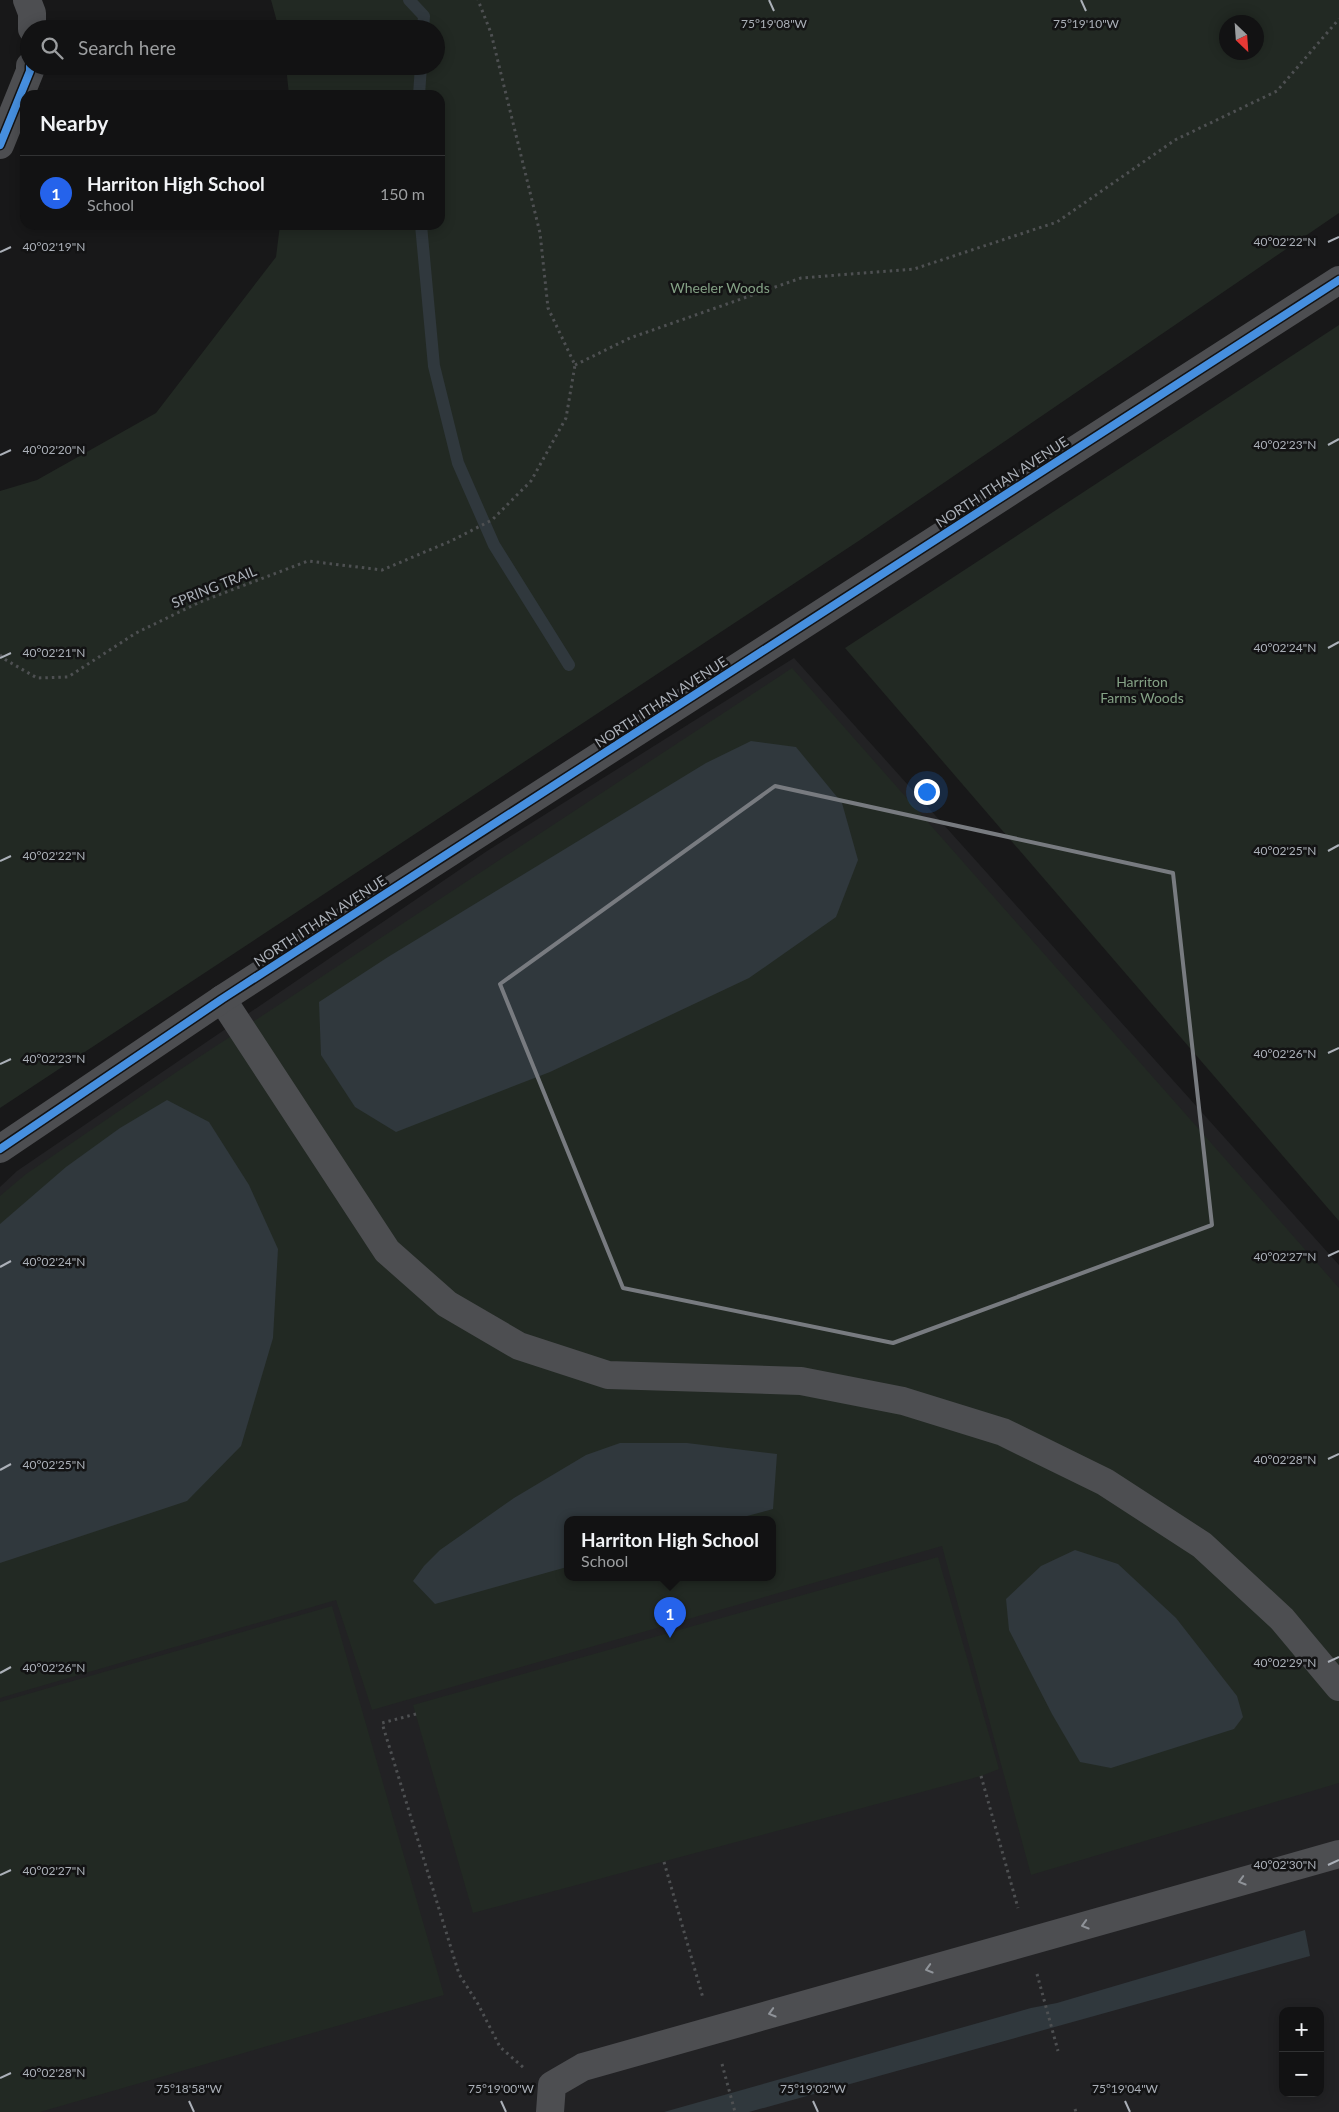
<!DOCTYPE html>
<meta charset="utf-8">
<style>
body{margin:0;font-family:Lato,sans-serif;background:#1f2021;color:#f1f3f6}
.controls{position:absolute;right:15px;bottom:15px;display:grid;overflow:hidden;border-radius:10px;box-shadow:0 2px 12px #0003}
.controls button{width:45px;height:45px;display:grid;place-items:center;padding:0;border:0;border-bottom:1px solid #313233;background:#121213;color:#f1f3f6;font:25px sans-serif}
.compass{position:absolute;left:1219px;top:15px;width:45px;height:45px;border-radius:50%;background:#121213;box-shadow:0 2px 12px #0003;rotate:155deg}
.you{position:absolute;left:926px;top:791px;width:18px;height:18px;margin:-12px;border:4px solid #fff;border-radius:50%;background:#1a73e8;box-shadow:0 0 0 8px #1a73e833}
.badge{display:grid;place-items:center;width:32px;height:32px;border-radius:50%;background:#2563eb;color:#fff;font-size:16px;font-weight:700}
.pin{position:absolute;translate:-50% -41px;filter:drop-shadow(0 1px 2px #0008)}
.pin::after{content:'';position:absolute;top:26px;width:18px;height:15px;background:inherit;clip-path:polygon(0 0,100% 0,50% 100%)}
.popup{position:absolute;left:564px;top:1516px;width:212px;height:65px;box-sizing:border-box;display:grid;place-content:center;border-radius:10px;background:#121213;filter:drop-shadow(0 1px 4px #0005);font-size:16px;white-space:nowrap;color:#9c9ea0}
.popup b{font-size:19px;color:#f1f3f6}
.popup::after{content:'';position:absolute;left:50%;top:100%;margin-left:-10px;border:10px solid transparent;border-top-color:#121213}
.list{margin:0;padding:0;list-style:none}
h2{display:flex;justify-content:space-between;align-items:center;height:65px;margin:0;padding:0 20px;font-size:21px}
h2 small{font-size:16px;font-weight:400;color:#9c9ea0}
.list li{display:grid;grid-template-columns:32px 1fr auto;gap:15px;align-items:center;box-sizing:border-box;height:75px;padding:0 20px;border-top:1px solid #313233}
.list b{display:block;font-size:19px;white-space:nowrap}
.list p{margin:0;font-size:16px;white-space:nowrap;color:#9c9ea0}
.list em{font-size:16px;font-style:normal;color:#9c9ea0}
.icon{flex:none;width:28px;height:28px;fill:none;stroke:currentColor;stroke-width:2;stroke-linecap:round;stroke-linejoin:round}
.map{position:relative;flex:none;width:1339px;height:2112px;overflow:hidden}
.search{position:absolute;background:#121213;box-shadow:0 2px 12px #0003;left:20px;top:20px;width:425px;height:55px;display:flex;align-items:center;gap:12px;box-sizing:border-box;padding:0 18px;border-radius:28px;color:#9c9ea0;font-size:19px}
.panel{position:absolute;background:#121213;box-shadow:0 2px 12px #0003;left:20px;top:90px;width:425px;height:140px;border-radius:15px}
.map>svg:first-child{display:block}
.built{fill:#222224;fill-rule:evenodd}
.green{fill:#222923;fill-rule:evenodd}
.water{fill:#30383d}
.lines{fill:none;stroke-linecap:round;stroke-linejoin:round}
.stream{stroke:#30383d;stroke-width:12}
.path{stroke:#4e5052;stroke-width:3;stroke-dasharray:2.5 4;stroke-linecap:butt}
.minor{stroke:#4d4e51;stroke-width:28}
.cycleway-casing{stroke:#131314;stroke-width:11}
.cycleway{stroke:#468fdf;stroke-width:8}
.oneway{stroke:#8f9399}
.marked{fill:none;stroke:#787b80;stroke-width:4;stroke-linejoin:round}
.ticks{fill:none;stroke:#abb0b8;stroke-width:2}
.labels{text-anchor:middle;stroke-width:5;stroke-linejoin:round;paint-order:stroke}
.park-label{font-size:14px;fill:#84a185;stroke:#131314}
.street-label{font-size:14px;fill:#abb0b8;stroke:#131314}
.ticks-label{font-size:12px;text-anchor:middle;fill:#abb0b8;stroke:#131314;stroke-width:5;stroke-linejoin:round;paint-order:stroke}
</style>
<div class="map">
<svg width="1339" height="2112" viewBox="0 0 1339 2112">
<rect width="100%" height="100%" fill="#181819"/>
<path class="built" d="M794,658L1339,1265V2112H0V1187L17,1171L487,851ZM568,1519H772V1577H568ZM1283,2011H1320V2093H1283Z"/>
<g class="green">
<path d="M271,0H1339V213L860,540L0,1108V491L37,480L156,413L276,257L280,225H440V95H289L286,66H436V29H279ZM1256,22V52H1226V22Z"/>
<polygon points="1339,325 1339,1221 845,648"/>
<path d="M792,668L1339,1288V1783L1031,1875L942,1546L372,1710L336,1600L0,1698V1196L26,1174L178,1071ZM568,1519H772V1577H568Z"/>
<polygon points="938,1557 999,1769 981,1776 473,1913 413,1705"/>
<polygon points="332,1606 444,1995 40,2112 0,2112 0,1702"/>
</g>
<g class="water">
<polygon points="751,741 796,747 842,803 858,860 836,917 749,978 550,1072 396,1132 355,1107 321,1055 319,1002 388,957 706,763"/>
<polygon points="167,1100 209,1122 249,1185 278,1249 273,1338 241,1446 187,1501 0,1563 0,1224 66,1167 120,1128"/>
<polygon points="620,1443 687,1443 777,1454 773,1509 736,1519 568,1519 567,1567 435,1604 413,1581 424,1566 440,1550 514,1498 586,1455"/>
<polygon points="1075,1550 1118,1564 1176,1618 1237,1696 1243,1717 1234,1729 1111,1768 1080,1762 1052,1714 1009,1630 1006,1599 1041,1566"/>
<polygon points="1305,1930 1310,1956 749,2112 664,2112 1031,2008 1057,2003"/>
</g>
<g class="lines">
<g class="stream">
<polyline points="409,0 424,16 423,29"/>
<polyline points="419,95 421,66"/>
<polyline points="421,225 434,366 458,463 494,545 569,665"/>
</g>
<g class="path">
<polyline points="575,365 630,338 801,278 914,269 1057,222 1175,140 1277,91 1339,19"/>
<polyline points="0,655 6,660 37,678 68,677 136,633 200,602 308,561 382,570 451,541 492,520 531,481 566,418 575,365 548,308 540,233 491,33 478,0"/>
<polyline points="416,1714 382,1723 459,1974 478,2004 500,2047 524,2068"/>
<polyline points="981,1776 1018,1908"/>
<polyline points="664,1862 703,1998"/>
<polyline points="1037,1974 1058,2051"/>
<polyline points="722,2064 735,2112"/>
<polyline points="1075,2109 1076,2112"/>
</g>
<g class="minor">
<polyline points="27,0 32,13 32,29"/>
<polyline points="0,145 30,71 30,66"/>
<polyline points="222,999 387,1251 447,1304 519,1346 608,1375 801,1381 903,1401 1003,1432 1105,1482 1202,1545 1282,1619 1339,1687"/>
<polyline points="0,1149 222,999 1339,280"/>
<polyline points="550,2112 552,2085 583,2067 1339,1854"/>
</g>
<defs>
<g id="cycleway">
<polyline points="0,145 30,71 30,66"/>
<polyline points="0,1149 222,999 1339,280"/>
</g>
</defs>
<use href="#cycleway" class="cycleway-casing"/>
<use href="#cycleway" class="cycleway"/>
</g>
<defs><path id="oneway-chevron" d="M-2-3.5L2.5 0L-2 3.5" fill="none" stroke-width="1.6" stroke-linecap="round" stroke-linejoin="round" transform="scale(1.25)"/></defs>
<g class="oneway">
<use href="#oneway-chevron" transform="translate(1242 1881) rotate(164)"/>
<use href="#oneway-chevron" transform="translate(1085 1925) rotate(164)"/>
<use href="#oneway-chevron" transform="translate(929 1969) rotate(164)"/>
<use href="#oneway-chevron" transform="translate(772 2013) rotate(164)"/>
</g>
<path class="marked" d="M775,786L1173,873L1212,1225L893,1343L623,1288L500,984Z"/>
<path class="ticks" d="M769,0L774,11M1081,0L1086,11M1328,242L1339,237M0,252L11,247M1328,445L1339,439M0,455L11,450M1328,648L1339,642M0,658L11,653M1328,851L1339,845M0,861L11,856M1328,1053L1339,1048M0,1064L11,1059M1328,1256L1339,1251M0,1267L11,1261M1328,1459L1339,1454M0,1470L11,1464M1328,1662L1339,1657M0,1673L11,1667M1328,1865L1339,1860M0,1875L11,1870M0,2078L11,2073M189,2101L194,2112M501,2101L506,2112M813,2101L818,2112M1125,2101L1130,2112"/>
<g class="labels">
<g class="park-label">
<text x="720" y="293">Wheeler Woods</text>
<text x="1142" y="687">Harriton<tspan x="1142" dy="16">Farms Woods</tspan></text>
</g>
<g class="street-label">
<text transform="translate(1002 482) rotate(-33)" y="5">NORTH ITHAN AVENUE</text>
<text transform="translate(214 587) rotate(-22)" y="5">SPRING TRAIL</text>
<text transform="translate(661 702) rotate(-33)" y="5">NORTH ITHAN AVENUE</text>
<text transform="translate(320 921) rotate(-33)" y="5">NORTH ITHAN AVENUE</text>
</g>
</g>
<g class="ticks-label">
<text x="774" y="28">75°19'08"W</text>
<text x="1086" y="28">75°19'10"W</text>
<text x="1285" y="246">40°02'22"N</text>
<text x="54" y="251">40°02'19"N</text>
<text x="1285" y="449">40°02'23"N</text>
<text x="54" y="454">40°02'20"N</text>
<text x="1285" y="652">40°02'24"N</text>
<text x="54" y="657">40°02'21"N</text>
<text x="1285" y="855">40°02'25"N</text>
<text x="54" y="860">40°02'22"N</text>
<text x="1285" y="1058">40°02'26"N</text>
<text x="54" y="1063">40°02'23"N</text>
<text x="1285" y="1261">40°02'27"N</text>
<text x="54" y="1266">40°02'24"N</text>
<text x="1285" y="1464">40°02'28"N</text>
<text x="54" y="1469">40°02'25"N</text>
<text x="1285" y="1667">40°02'29"N</text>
<text x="54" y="1672">40°02'26"N</text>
<text x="1285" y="1869">40°02'30"N</text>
<text x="54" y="1875">40°02'27"N</text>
<text x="54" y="2077">40°02'28"N</text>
<text x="189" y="2093">75°18'58"W</text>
<text x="501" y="2093">75°19'00"W</text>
<text x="813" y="2093">75°19'02"W</text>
<text x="1125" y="2093">75°19'04"W</text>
</g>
</svg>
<div class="controls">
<button>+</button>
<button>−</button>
</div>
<svg class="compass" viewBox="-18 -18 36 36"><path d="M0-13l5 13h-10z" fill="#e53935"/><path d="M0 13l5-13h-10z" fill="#9c9ea0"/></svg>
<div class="you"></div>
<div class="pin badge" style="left:670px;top:1638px">1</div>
<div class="popup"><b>Harriton High School</b>School</div>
<div class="search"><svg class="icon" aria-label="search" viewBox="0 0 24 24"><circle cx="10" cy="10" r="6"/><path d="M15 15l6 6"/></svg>Search here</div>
<section class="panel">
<h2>Nearby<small></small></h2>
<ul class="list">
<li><span class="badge">1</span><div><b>Harriton High School</b><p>School</p></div><em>150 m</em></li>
</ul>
</section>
</div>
